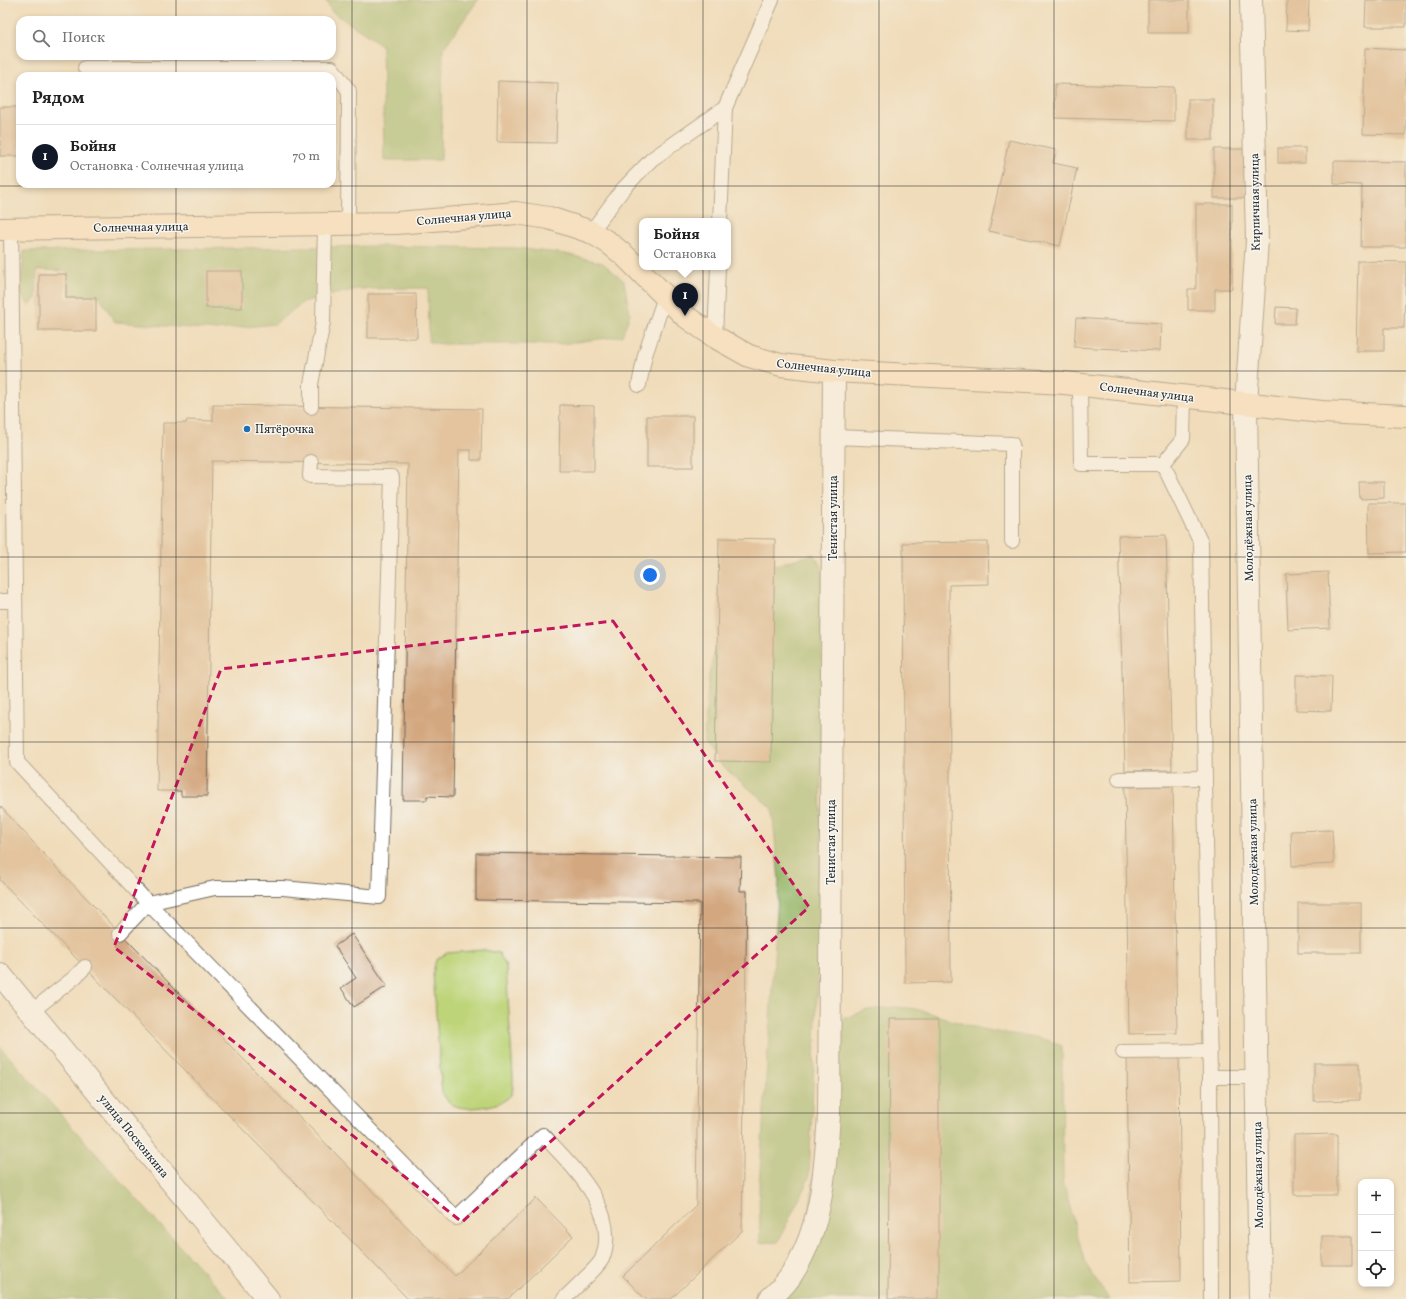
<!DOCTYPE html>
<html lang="ru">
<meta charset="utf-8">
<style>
body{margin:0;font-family:Vollkorn,serif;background:#f6f6f6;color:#222}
.controls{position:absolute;right:12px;bottom:12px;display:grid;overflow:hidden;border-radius:8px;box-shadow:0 2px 6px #0003}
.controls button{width:36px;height:36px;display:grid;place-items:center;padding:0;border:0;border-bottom:1px solid #e0e0e0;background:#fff;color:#222;font:20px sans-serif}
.you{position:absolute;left:650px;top:575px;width:14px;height:14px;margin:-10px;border:3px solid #fff;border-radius:50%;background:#1a73e8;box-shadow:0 0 0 6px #1a73e833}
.badge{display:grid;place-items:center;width:26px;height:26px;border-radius:50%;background:#111827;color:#fff;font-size:13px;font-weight:700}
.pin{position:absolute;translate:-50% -33px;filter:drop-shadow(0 1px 2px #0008)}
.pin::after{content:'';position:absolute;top:21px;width:14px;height:12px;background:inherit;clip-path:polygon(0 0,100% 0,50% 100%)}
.popup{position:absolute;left:639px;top:218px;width:92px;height:52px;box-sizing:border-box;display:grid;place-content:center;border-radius:8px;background:#fff;filter:drop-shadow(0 1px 3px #0005);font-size:13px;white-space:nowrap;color:#767676}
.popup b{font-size:15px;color:#222}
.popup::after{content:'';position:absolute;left:50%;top:100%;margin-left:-8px;border:8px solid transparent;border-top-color:#fff}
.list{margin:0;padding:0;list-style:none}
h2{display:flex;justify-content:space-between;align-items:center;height:52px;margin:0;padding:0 16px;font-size:17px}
h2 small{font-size:13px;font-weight:400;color:#767676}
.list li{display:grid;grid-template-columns:26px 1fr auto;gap:12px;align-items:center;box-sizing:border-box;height:64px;padding:0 16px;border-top:1px solid #e0e0e0}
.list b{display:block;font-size:15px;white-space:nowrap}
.list p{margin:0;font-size:13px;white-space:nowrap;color:#767676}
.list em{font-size:13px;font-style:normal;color:#767676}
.icon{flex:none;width:22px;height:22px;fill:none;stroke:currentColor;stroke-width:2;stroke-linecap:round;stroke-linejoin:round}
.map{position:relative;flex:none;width:1406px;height:1299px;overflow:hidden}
.search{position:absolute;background:#fff;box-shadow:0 2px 6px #0003;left:16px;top:16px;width:320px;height:44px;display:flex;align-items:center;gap:10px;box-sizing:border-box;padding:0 14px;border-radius:12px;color:#767676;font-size:15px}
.panel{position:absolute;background:#fff;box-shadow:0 2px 6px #0003;left:16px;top:72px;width:320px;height:116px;border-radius:12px}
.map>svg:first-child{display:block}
.green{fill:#bed478;stroke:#748052}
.forest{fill:#96b668;stroke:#60704a}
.building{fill:#d3a77f}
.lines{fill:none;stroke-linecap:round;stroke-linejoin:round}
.lane-casing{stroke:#70695d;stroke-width:16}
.street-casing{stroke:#70695d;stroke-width:24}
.secondary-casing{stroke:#70695d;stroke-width:24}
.lane{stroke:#fff;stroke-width:14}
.street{stroke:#fff;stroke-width:22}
.secondary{stroke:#fee4c5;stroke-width:22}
.marked{fill:none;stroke:#c2185b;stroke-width:3;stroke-dasharray:8 5;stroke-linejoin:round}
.grid{fill:none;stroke:#2b2b2b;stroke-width:1;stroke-opacity:0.55}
.poi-dot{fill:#1f6fb2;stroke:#f6f6f2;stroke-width:1.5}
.labels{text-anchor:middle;stroke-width:3;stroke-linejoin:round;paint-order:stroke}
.street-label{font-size:12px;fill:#2b2b2b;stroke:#f6f6f2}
.poi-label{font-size:12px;fill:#2b2b2b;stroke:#f6f6f2;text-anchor:start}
</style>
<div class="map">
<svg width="1406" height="1299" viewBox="0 0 1406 1299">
<rect width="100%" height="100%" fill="#f6f6f2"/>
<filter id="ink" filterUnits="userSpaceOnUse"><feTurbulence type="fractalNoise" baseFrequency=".025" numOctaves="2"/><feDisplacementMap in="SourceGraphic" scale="8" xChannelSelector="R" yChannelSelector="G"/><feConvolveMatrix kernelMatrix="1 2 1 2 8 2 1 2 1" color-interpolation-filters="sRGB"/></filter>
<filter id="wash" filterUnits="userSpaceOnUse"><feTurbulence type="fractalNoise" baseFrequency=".012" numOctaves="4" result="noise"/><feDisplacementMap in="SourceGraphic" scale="16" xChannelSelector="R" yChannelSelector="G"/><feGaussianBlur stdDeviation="0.9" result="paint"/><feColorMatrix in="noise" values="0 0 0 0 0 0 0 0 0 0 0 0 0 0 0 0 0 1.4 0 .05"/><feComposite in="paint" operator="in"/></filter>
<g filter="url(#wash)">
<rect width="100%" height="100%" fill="#f0dcba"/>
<path class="green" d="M484,950L499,953L506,966L513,1077C513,1082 513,1089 512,1093C506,1106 472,1110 459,1107C452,1106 446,1099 442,1094L433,973L436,960L447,953Z"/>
<g class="forest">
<polygon points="326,0 478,0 443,49 441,160 384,160 382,45 331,11"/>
<polygon points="377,246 517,248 566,254 603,263 624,281 630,314 622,336 562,344 442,344 429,342 428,288 357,289 303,302 275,324 216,330 115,322 99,296 71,296 67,271 37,270 36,299 29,305 20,294 24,251"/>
<polygon points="813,554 822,567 820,927 809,1178 778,1242 760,1243 759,1186 779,881 772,808 721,765 704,742 709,674 727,606 768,567"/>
<path d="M896,1007C905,1008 914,1008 923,1011C943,1016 962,1025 982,1029C1010,1036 1035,1033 1062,1046L1063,1181L1085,1263L1109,1299H770L806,1249L829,1024L867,1010Z"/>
<polygon points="0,1047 171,1237 229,1299 0,1299"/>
</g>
<g id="blocks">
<g class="building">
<rect x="1148" y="0" width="41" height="33"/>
<polygon points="1287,0 1309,0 1308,31 1286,30"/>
<polygon points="1366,0 1406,0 1406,27 1365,27"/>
<polygon points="1365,48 1406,50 1406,135 1363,134"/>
<polygon points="498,81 558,83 556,143 497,142"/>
<polygon points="1055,84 1174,87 1174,121 1055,118"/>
<rect x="1188" y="99" width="25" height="41"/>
<rect x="0" y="107" width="20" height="49"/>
<polygon points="1009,140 1056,150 1053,163 1077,168 1060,246 989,231"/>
<rect x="1278" y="148" width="27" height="15"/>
<rect x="1214" y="149" width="32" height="49"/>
<polygon points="1334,161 1406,162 1406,247 1361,247 1362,185 1334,184"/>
<polygon points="1196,204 1232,204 1232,289 1215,289 1215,310 1188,310 1188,289 1196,289"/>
<polygon points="1358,261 1406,262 1404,328 1384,328 1384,351 1356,351"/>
<rect x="206" y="271" width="36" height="37"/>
<polygon points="39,274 66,274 66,298 96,298 96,331 39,331"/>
<polygon points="368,294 416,294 417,338 368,338"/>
<polygon points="1276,307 1296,308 1295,324 1275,324"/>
<polygon points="1076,318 1161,324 1160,351 1074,347"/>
<polygon points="213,405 482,409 481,460 471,460 471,450 459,450 453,797 427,796 427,800 403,800 408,464 212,461 207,796 181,796 181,791 157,791 163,423 186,423 187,420 213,421"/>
<polygon points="560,405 594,406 594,471 559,471"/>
<rect x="647" y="416" width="46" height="51"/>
<polygon points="1359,482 1384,482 1384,498 1360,499"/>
<polygon points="1368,503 1406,503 1406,552 1369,553"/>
<polygon points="1166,535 1172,770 1125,771 1118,536"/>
<polygon points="719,538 775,539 771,762 715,761"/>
<polygon points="988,542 989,584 949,585 951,982 905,983 903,543"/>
<polygon points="1328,572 1330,628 1288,630 1286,574"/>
<polygon points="1296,675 1332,676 1331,711 1296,710"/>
<polygon points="1173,786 1177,1033 1129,1034 1125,787"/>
<polygon points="0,806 53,864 455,1276 536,1198 573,1236 508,1299 408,1299 0,880"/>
<polygon points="1332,830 1334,864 1292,866 1291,831"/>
<polygon points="476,853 741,857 740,891 747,891 742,1231 671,1299 645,1299 623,1276 696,1205 700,903 476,900"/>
<rect x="1298" y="903" width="63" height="50"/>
<polygon points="352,934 387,986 354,1007 341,988 356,978 335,946"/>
<polygon points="890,1019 939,1019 939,1299 888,1299"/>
<polygon points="1179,1054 1181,1281 1130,1282 1127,1055"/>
<polygon points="1314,1063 1360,1063 1360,1100 1314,1101"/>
<polygon points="1337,1134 1337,1195 1294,1195 1294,1135"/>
<rect x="1322" y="1236" width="30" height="29"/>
</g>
</g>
</g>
<g filter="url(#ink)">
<use href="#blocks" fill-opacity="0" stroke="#70695d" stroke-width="1"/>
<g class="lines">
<defs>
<g id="lane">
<polyline points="85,68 332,68 349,91 348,224"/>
<polyline points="720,221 725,108 772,0"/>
<path d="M11,229L17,762L148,903L456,1218L543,1135C572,1166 621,1211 602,1259C598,1268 572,1290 564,1299"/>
<polyline points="591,232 623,189 652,159 725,108"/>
<polyline points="715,337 718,267"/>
<polyline points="639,385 645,355 665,297"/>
<polyline points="1080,385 1081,464 1163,464 1201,543 1210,1077 1256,1077"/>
<polyline points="311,407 311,384 323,322 325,224"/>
<polyline points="834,437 1012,444 1012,541"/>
<polyline points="1163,464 1183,439 1184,397"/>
<polyline points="0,601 15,601"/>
<polyline points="1119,779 1204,778"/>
<polyline points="120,933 148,903 215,888 283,888 379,897 392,477 310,476 311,462"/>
<polyline points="32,1011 74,978 85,967"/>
<polyline points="1123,1052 1210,1051"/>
<polyline points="1210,1077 1211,1299"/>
</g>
<g id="street">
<polyline points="1251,0 1257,240 1246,404 1260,1299"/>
<polyline points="0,974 268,1299"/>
<path d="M770,1299C778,1291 787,1283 792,1274C823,1226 825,1170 829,1115L834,371"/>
</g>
<polyline id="secondary" points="0,229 397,223 516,213 549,218 591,232 609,243 625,256 685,316 715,337 749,356 781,365 834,371 1065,383 1322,412 1406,416"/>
</defs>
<use href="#lane" class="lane-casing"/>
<use href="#street" class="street-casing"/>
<use href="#secondary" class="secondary-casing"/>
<use href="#lane" class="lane"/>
<use href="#street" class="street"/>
<use href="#secondary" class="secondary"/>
</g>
</g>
<path d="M0 0H1406V1299H0ZM613,621L809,907L462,1222L114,947L221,669Z" fill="#f0dcba" fill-opacity=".55" fill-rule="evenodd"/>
<path class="marked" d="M613,621L809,907L462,1222L114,947L221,669Z"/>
<path class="grid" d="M176,0V20M352,0V1299M527,0V1299M703,0V1299M879,0V1299M1054,0V1299M1230,0V1299M176,56V76M176,184V1299M0,186H1406M0,371H1406M0,557H1406M0,742H1406M0,928H1406M0,1113H1406"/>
<circle class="poi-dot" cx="247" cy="429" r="4"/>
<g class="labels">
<g class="street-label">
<text transform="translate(1255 202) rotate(-91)" y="4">Кирпичная улица</text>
<text transform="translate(464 217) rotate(-5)" y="4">Солнечная улица</text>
<text transform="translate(141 227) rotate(-1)" y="4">Солнечная улица</text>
<text transform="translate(824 368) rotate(6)" y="4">Солнечная улица</text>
<text transform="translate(1147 392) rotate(7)" y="4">Солнечная улица</text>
<text transform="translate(833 518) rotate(-90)" y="4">Тенистая улица</text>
<text transform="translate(1248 528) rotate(-91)" y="4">Молодёжная улица</text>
<text transform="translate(831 842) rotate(-90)" y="4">Тенистая улица</text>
<text transform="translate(1253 852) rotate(-91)" y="4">Молодёжная улица</text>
<text transform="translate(134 1136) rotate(51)" y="4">улица Посконкина</text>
<text transform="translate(1258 1175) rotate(-91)" y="4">Молодёжная улица</text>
</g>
<g class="poi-label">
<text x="255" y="433">Пятёрочка</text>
</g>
</g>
</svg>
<div class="controls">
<button>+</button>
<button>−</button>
<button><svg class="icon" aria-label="locate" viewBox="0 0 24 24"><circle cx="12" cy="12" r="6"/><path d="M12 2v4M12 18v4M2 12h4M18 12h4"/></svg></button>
</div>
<div class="you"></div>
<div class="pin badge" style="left:685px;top:316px">1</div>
<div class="popup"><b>Бойня</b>Остановка</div>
<div class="search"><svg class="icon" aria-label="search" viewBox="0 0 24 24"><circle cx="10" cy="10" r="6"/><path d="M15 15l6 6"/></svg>Поиск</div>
<section class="panel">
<h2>Рядом<small></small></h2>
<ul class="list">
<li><span class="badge">1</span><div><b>Бойня</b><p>Остановка · Солнечная улица</p></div><em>70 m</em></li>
</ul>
</section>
</div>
